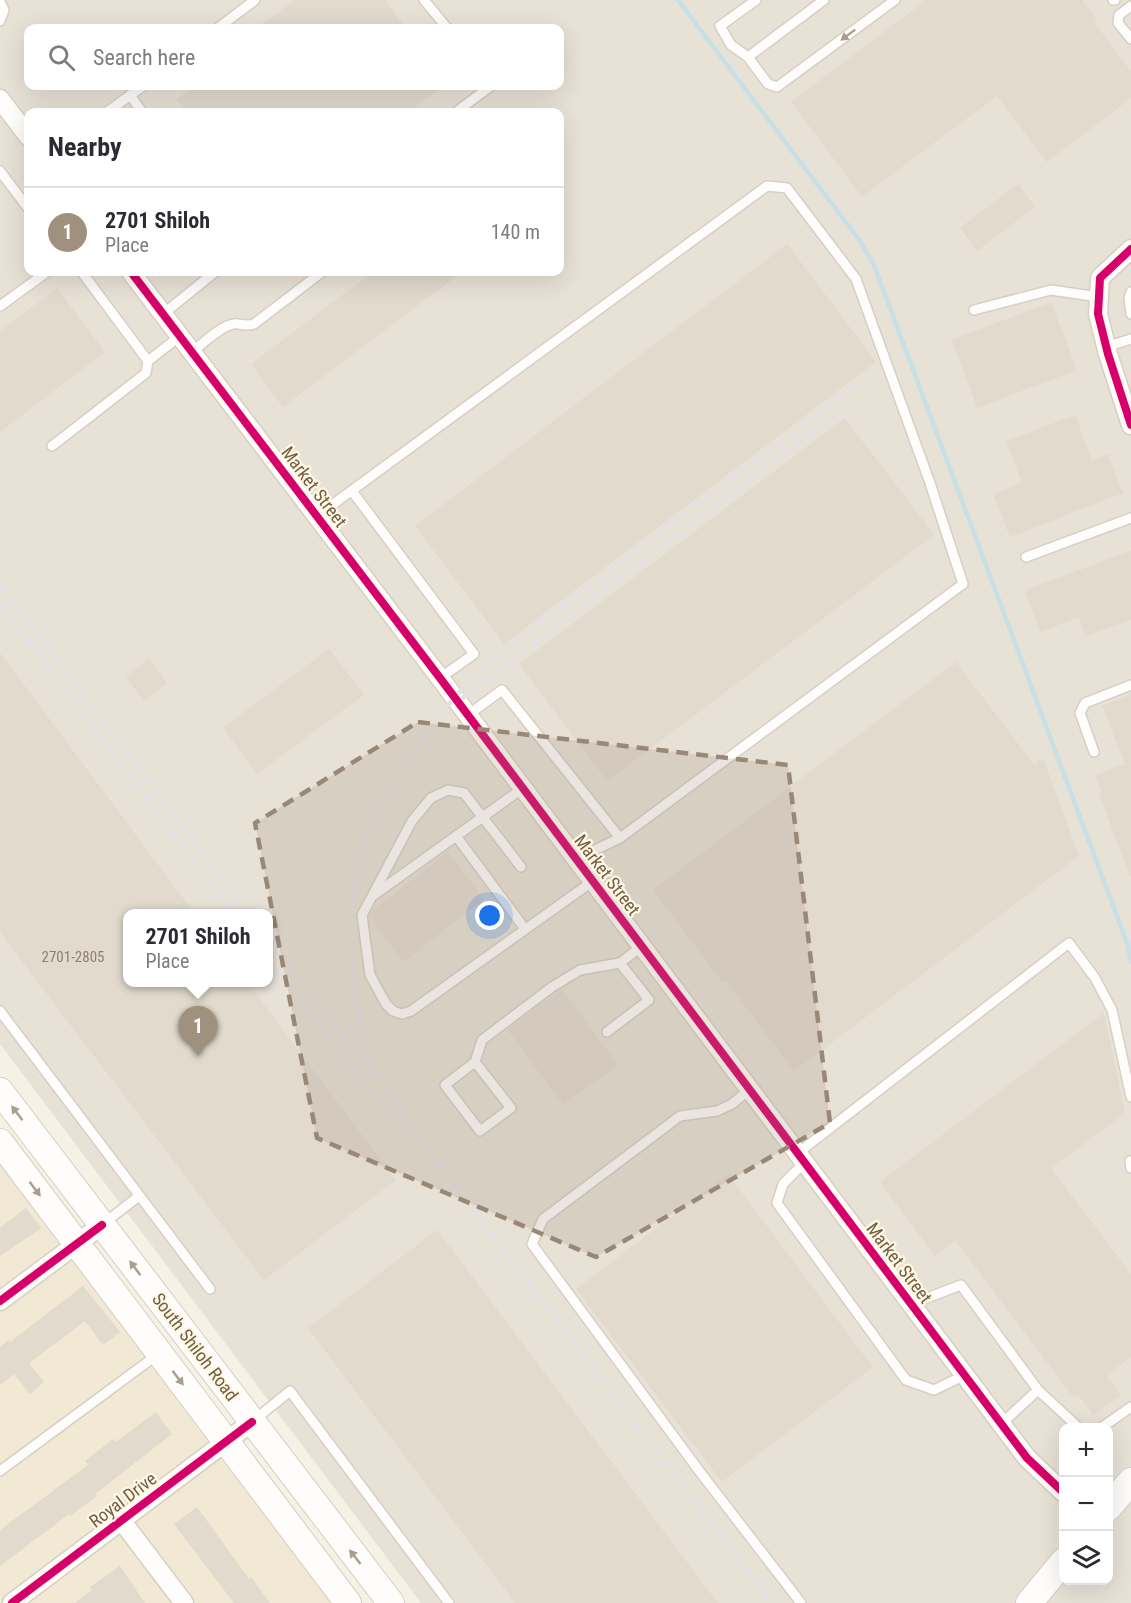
<!DOCTYPE html>
<meta charset="utf-8">
<style>
body{margin:0;font-family:"Roboto Condensed",sans-serif;background:#f7f7f7;color:#2b2b33}
.controls{position:absolute;right:18px;bottom:18px;display:grid;overflow:hidden;border-radius:12px;box-shadow:0 6px 24px #0002}
.controls button{width:54px;height:54px;display:grid;place-items:center;padding:0;border:0;border-bottom:2px solid #e1e1e2;background:#fff;color:#2b2b33;font:30px sans-serif}
.you{position:absolute;left:490px;top:916px;width:21px;height:21px;margin:-15px;border:4px solid #fff;border-radius:50%;background:#1a73e8;box-shadow:0 0 0 9px #1a73e833}
.badge{display:grid;place-items:center;width:39px;height:39px;border-radius:50%;background:#a0907e;color:#fff;font-size:20px;font-weight:700}
.pin{position:absolute;translate:-50% -50px;filter:drop-shadow(0 2px 3px #0008)}
.pin::after{content:'';position:absolute;top:32px;width:21px;height:18px;background:inherit;clip-path:polygon(0 0,100% 0,50% 100%)}
.popup{position:absolute;left:123px;top:909px;width:150px;height:78px;box-sizing:border-box;display:grid;place-content:center;border-radius:12px;background:#fff;filter:drop-shadow(0 2px 4px #0005);font-size:20px;white-space:nowrap;color:#7c7c81}
.popup b{font-size:22px;color:#2b2b33}
.popup::after{content:'';position:absolute;left:50%;top:100%;margin-left:-12px;border:12px solid transparent;border-top-color:#fff}
.list{margin:0;padding:0;list-style:none}
h2{display:flex;justify-content:space-between;align-items:center;height:78px;margin:0;padding:0 24px;font-size:26px}
h2 small{font-size:20px;font-weight:400;color:#7c7c81}
.list li{display:grid;grid-template-columns:39px 1fr auto;gap:18px;align-items:center;box-sizing:border-box;height:90px;padding:0 24px;border-top:2px solid #e1e1e2}
.list b{display:block;font-size:22px;white-space:nowrap}
.list p{margin:0;font-size:20px;white-space:nowrap;color:#7c7c81}
.list em{font-size:20px;font-style:normal;color:#7c7c81}
.icon{flex:none;width:33px;height:33px;fill:none;stroke:currentColor;stroke-width:2;stroke-linecap:round;stroke-linejoin:round}
.map{position:relative;flex:none;width:1131px;height:1603px;overflow:hidden}
.search{position:absolute;background:#fff;box-shadow:0 6px 24px #0002;left:24px;top:24px;width:540px;height:66px;display:flex;align-items:center;gap:15px;box-sizing:border-box;padding:0 21px;border-radius:12px;color:#7c7c81;font-size:22px}
.panel{position:absolute;background:#fff;box-shadow:0 6px 24px #0002;left:24px;top:108px;width:540px;height:168px;border-radius:12px}
.map>svg:first-child{display:block}
.residential{fill:#f1e9d4}
.industrial{fill:#e8e1d6;fill-rule:evenodd}
.lines{fill:none;stroke-linecap:round;stroke-linejoin:round}
.stream{stroke:#c7dfe6;stroke-width:4.5}
.building{fill:#e1dacd}
.lane-casing{stroke:#d6cfc3;stroke-width:12}
.street-casing{stroke:#d6cfc3;stroke-width:21}
.secondary-casing{stroke:#d5cec2;stroke-width:28}
.lane{stroke:#fefdfb;stroke-width:9}
.street{stroke:#fefdfb;stroke-width:18}
.secondary{stroke:#fefdfb;stroke-width:26}
.rail{stroke:#e4e0e3;stroke-width:4.5;stroke-dasharray:9 6;stroke-linecap:butt}
.cycleway-casing{stroke:#fff8e4;stroke-width:11}
.cycleway{stroke:#d6006c;stroke-width:8}
.oneway{fill:#aa9c8e}
.marked{fill:#998876;fill-opacity:0.2;stroke:#998876;stroke-width:4.5;stroke-dasharray:12 8;stroke-linejoin:round}
.labels{text-anchor:middle;stroke-width:4.5;stroke-linejoin:round;paint-order:stroke}
.number-label{font-size:15px;fill:#907e6a}
.street-label{font-size:18px;fill:#725c46;stroke:#fff8e4}
</style>
<div class="map">
<svg width="1131" height="1603" viewBox="0 0 1131 1603">
<rect width="100%" height="100%" fill="#f5f2e5"/>
<polygon class="residential" points="0,1157 338,1603 0,1603"/>
<path class="industrial" d="M0,0H1131V1603H421L0,1044ZM28,28H560V86H28ZM28,112H560V272H28ZM128,914H268V982H128ZM1064,1428H1108V1580H1064Z"/>
<g class="lines">
<polyline class="stream" points="678,0 860,241 874,265 1127,943 1131,962"/>
</g>
<g class="building">
<polygon points="295,0 385,0 406,28 257,28"/>
<polygon points="926,0 1082,0 1097,20 1094,22 1131,71 1131,98 1047,162 997,96 862,197 791,102"/>
<polygon points="194,86 444,86 408,112 186,112 176,99"/>
<polygon points="1018,184 1035,207 977,251 960,228"/>
<polygon points="787,244 876,362 504,644 415,526"/>
<polygon points="373,272 462,272 283,407 251,364"/>
<polygon points="57,288 105,352 0,432 0,331"/>
<polygon points="1051,302 1077,370 977,408 952,340"/>
<polygon points="1075,415 1092,460 1108,454 1123,493 1010,537 993,494 1022,483 1006,441"/>
<polygon points="845,418 934,535 607,781 519,664"/>
<polygon points="1131,551 1131,620 1086,636 1079,617 1040,632 1025,590"/>
<polygon points="329,649 364,695 257,774 223,728"/>
<polygon points="0,653 195,914 128,914 128,982 247,982 396,1180 264,1280 0,932"/>
<polygon points="149,659 167,683 144,701 126,677"/>
<polygon points="956,662 1034,765 1043,758 1079,856 794,1071 725,980 722,982 653,890"/>
<polygon points="1131,694 1131,876 1130,876 1099,794 1102,793 1095,775 1125,764 1102,706"/>
<polygon points="448,852 484,899 403,962 369,916 372,911"/>
<polygon points="562,989 618,1065 563,1105 507,1029"/>
<polygon points="1104,1013 1125,1113 1051,1168 1131,1274 1131,1357 1106,1376 1121,1395 1094,1415 1078,1395 1074,1398 955,1240 935,1256 880,1182"/>
<polygon points="728,1174 873,1367 722,1482 576,1289"/>
<polygon points="26,1208 41,1228 0,1256 0,1228"/>
<polygon points="437,1230 718,1603 515,1603 308,1328"/>
<polygon points="83,1286 120,1332 103,1345 85,1321 29,1363 44,1382 30,1394 14,1374 0,1385 0,1347 9,1340 10,1342"/>
<polygon points="156,1412 172,1434 95,1494 97,1496 70,1516 69,1514 0,1566 0,1530 88,1465 85,1461 113,1439 116,1442"/>
<polygon points="197,1507 249,1579 251,1577 270,1603 234,1603 174,1524"/>
<polygon points="120,1566 145,1603 75,1603 92,1590 90,1587"/>
</g>
<g class="lines">
<defs>
<g id="lane">
<polyline points="424,0 447,28"/>
<polyline points="756,0 720,26 731,45 748,57 824,0"/>
<polyline points="1113,0 1115,0"/>
<polyline points="0,2 4,10 0,21"/>
<polyline points="1131,6 1119,15 1118,23 1131,39"/>
<polyline points="218,28 255,0"/>
<polyline points="748,57 768,84 777,87 895,0"/>
<polyline points="130,95 142,112"/>
<polyline points="107,112 143,86"/>
<polyline points="456,112 491,86"/>
<polyline points="0,171 28,208"/>
<polyline points="84,275 148,361 180,336"/>
<polyline points="1131,292 1129,298 1131,314"/>
<polyline points="0,306 47,272"/>
<polyline points="974,310 1051,290 1099,297"/>
<polyline points="163,314 215,272"/>
<polyline points="1106,347 1131,339"/>
<path d="M192,352C202,344 222,325 234,324C241,323 246,327 254,324L322,272"/>
<polyline points="52,446 146,373 148,361"/>
<polyline points="352,491 474,654 440,678"/>
<polyline points="317,516 767,186 787,188 856,279 930,483 963,584 620,838 576,859"/>
<polyline points="1026,557 1131,518"/>
<polyline points="468,715 502,690 620,838"/>
<polyline points="1094,752 1080,713 1085,703 1131,685"/>
<polyline points="456,836 525,929"/>
<polyline points="521,867 464,793 448,790 431,798 412,821 362,915 370,975 386,1004 393,1011 402,1014 411,1011 593,881"/>
<polyline points="374,895 523,788"/>
<polyline points="0,1011 210,1289"/>
<polyline points="607,1032 649,1000 620,963 642,946"/>
<polyline points="475,1062 445,1085 480,1131 511,1108 475,1062 482,1040 552,987 580,970 620,963"/>
<polyline points="750,1089 732,1104 717,1111 680,1116 543,1219 532,1244 700,1472 801,1603"/>
<polyline points="798,1153 1069,943 1095,978 1112,1010 1131,1097"/>
<polyline points="1130,1161 1131,1168"/>
<polyline points="805,1162 783,1184 777,1203 906,1380 934,1390 965,1375"/>
<polyline points="103,1224 139,1196"/>
<polyline points="911,1304 961,1285 1038,1390"/>
<polyline points="253,1421 290,1391 449,1603"/>
<polyline points="1001,1424 1038,1390 1079,1428"/>
<polyline points="1101,1428 1131,1407"/>
<polyline points="0,1471 157,1355"/>
</g>
<g id="street">
<polyline points="0,99 28,136"/>
<polyline points="1131,249 1100,278 1098,314 1108,354 1131,425"/>
<polyline points="131,272 440,678 1027,1458 1064,1493"/>
<polyline points="0,1301 102,1225"/>
<polyline points="121,1520 184,1603"/>
<polyline points="12,1603 252,1422"/>
</g>
<g id="secondary">
<polyline points="0,1091 391,1603"/>
<polyline points="0,1142 348,1603"/>
<polyline points="1108,1508 1131,1481"/>
<polyline points="1029,1603 1064,1561"/>
</g>
</defs>
<use href="#lane" class="lane-casing"/>
<use href="#street" class="street-casing"/>
<use href="#secondary" class="secondary-casing"/>
<use href="#lane" class="lane"/>
<use href="#street" class="street"/>
<use href="#secondary" class="secondary"/>
<g class="rail">
<polyline points="0,584 249,914"/>
<polyline points="0,603 234,914"/>
<polyline points="460,700 835,415"/>
<polyline points="268,939 372,1074"/>
<polyline points="268,959 369,1090 404,1125"/>
<polyline points="436,1161 772,1603"/>
<path d="M442,1166C421,1139 392,1104 377,1073C361,1040 354,1000 352,964C350,933 351,903 357,873C361,854 369,835 377,818C404,757 440,710 487,663L858,383"/>
</g>
<defs>
<g id="cycleway">
<polyline points="1131,249 1100,278 1098,314 1108,354 1131,425"/>
<polyline points="131,272 440,678 1027,1458 1064,1493"/>
<polyline points="0,1301 102,1225"/>
<polyline points="12,1603 252,1422"/>
</g>
</defs>
<use href="#cycleway" class="cycleway-casing"/>
<use href="#cycleway" class="cycleway"/>
</g>
<defs><path id="oneway-solid" d="M-6-.8H1V-3.2L6.5 0L1 3.2V.8H-6Z" transform="scale(1.5)"/></defs>
<g class="oneway">
<use href="#oneway-solid" transform="translate(848 35) rotate(143)"/>
<use href="#oneway-solid" transform="translate(17 1113) rotate(-127)"/>
<use href="#oneway-solid" transform="translate(35 1189) rotate(53)"/>
<use href="#oneway-solid" transform="translate(135 1268) rotate(-127)"/>
<use href="#oneway-solid" transform="translate(178 1378) rotate(53)"/>
<use href="#oneway-solid" transform="translate(355 1557) rotate(-128)"/>
</g>
<path class="marked" d="M418,722L788,765L830,1123L596,1257L317,1138L255,823Z"/>
<g class="labels">
<g class="number-label">
<text x="73" y="962">2701-2805</text>
</g>
<g class="street-label">
<text transform="translate(314 487) rotate(53)" y="6">Market Street</text>
<text transform="translate(607 875) rotate(53)" y="6">Market Street</text>
<text transform="translate(899 1263) rotate(53)" y="6">Market Street</text>
<text transform="translate(195 1347) rotate(53)" y="6">South Shiloh Road</text>
<text transform="translate(123 1500) rotate(-37)" y="6">Royal Drive</text>
</g>
</g>
</svg>
<div class="controls">
<button>+</button>
<button>−</button>
<button><svg class="icon" aria-label="layers" viewBox="0 0 24 24"><path d="M12 4l9 5-9 5-9-5zM3 14l9 5 9-5"/></svg></button>
</div>
<div class="you"></div>
<div class="pin badge" style="left:198px;top:1056px">1</div>
<div class="popup"><b>2701 Shiloh</b>Place</div>
<div class="search"><svg class="icon" aria-label="search" viewBox="0 0 24 24"><circle cx="10" cy="10" r="6"/><path d="M15 15l6 6"/></svg>Search here</div>
<section class="panel">
<h2>Nearby<small></small></h2>
<ul class="list">
<li><span class="badge">1</span><div><b>2701 Shiloh</b><p>Place</p></div><em>140 m</em></li>
</ul>
</section>
</div>
